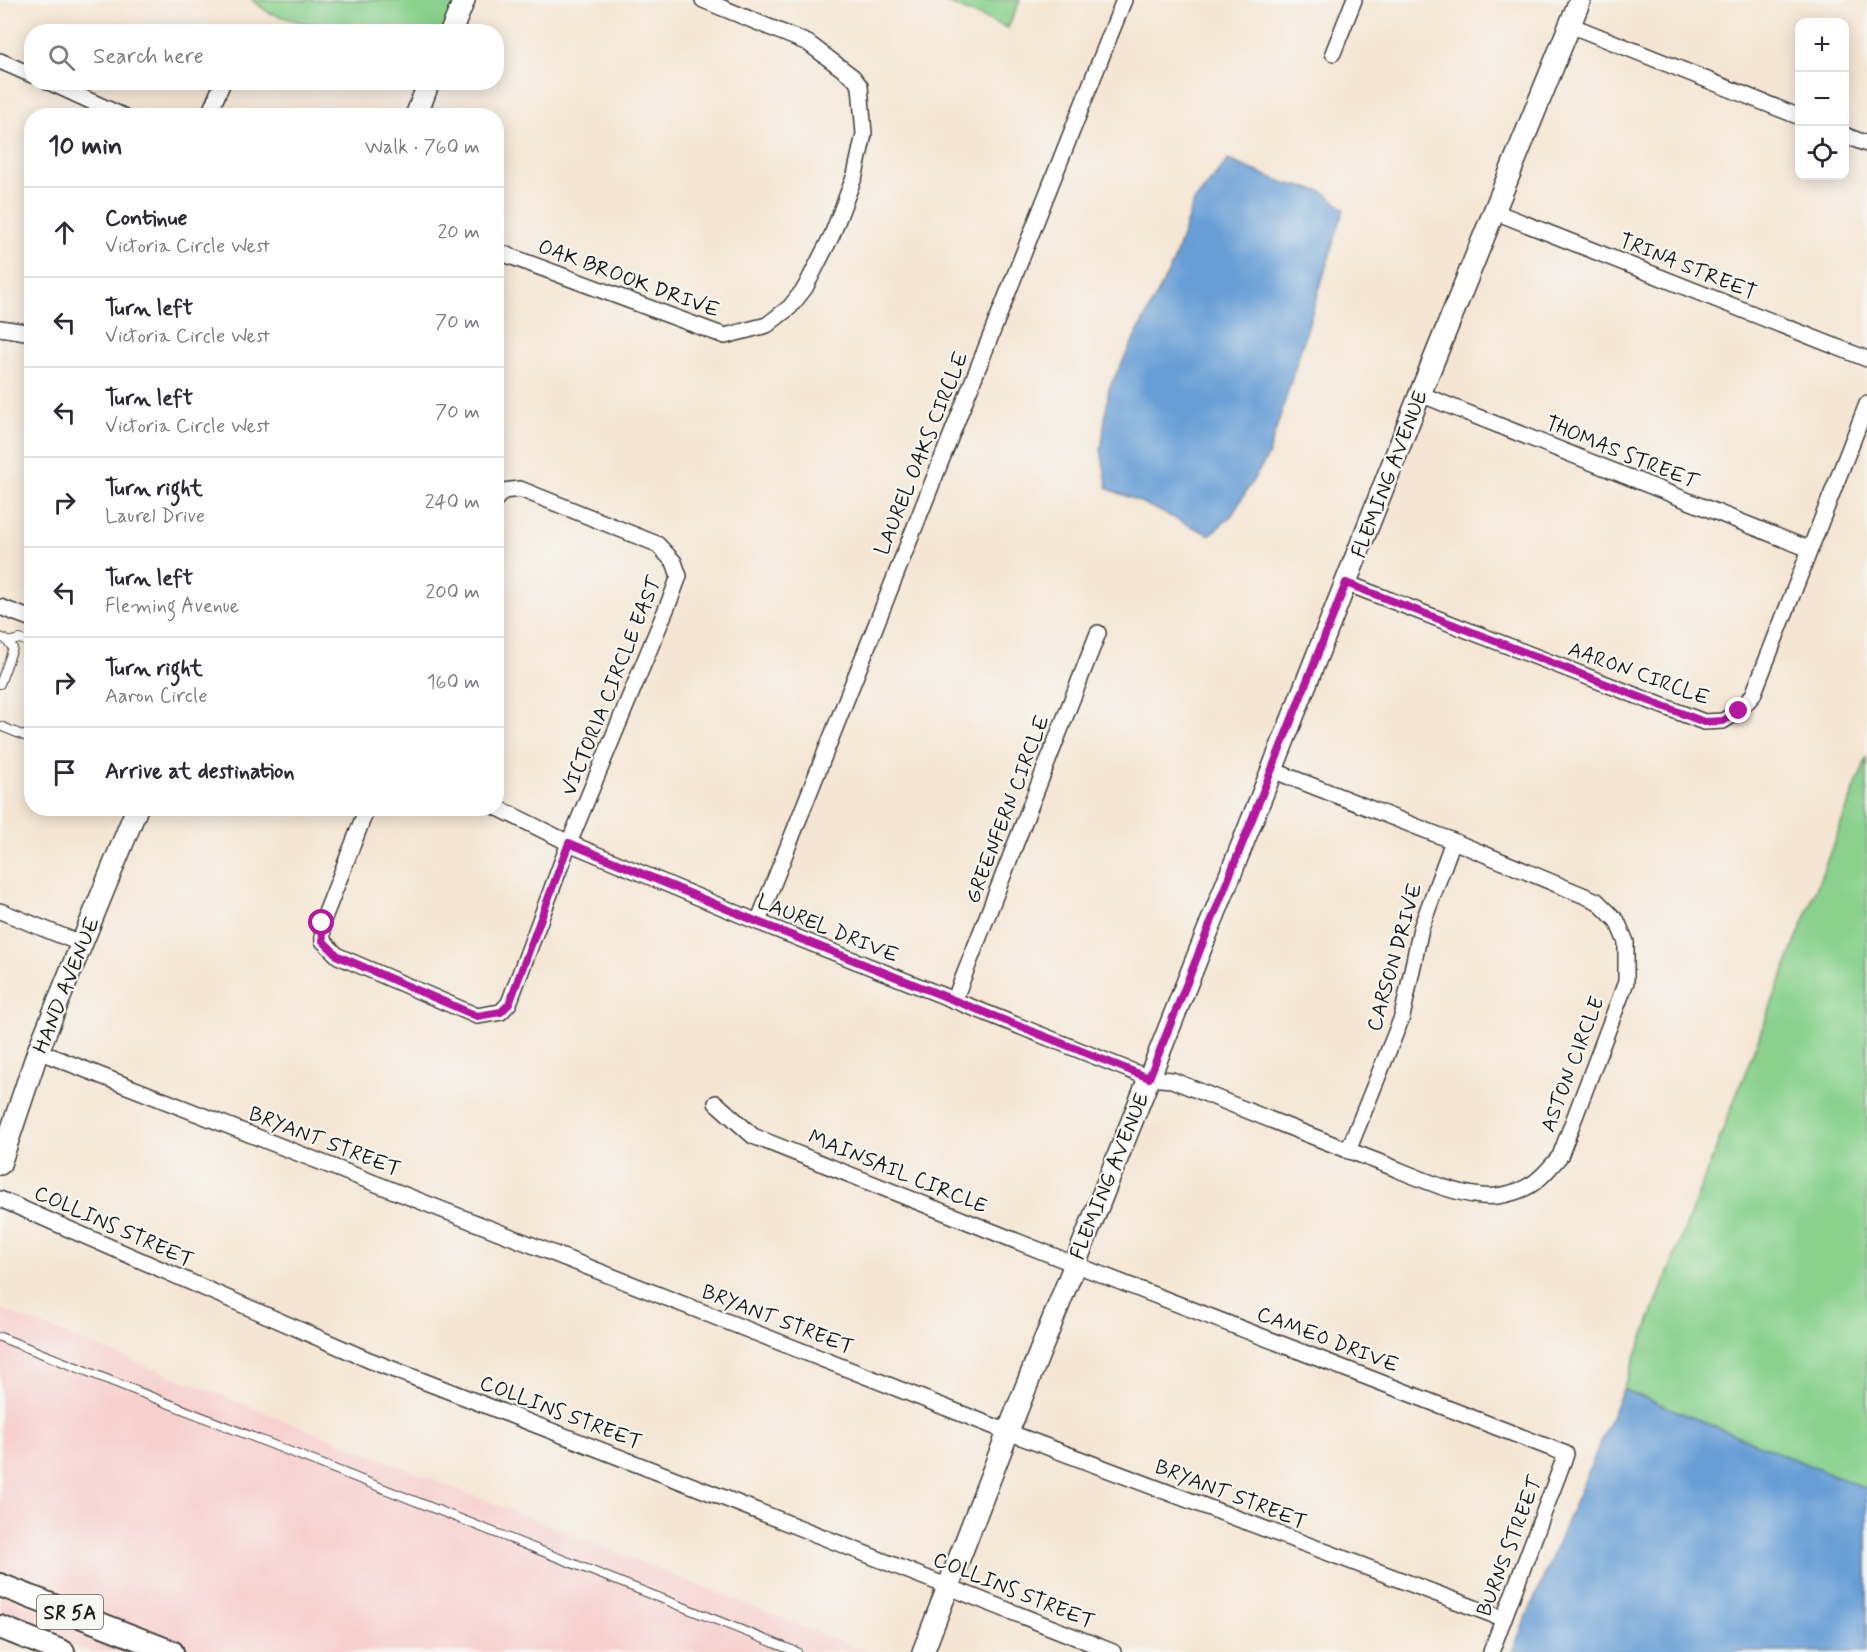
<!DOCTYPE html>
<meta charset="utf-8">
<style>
body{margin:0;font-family:Mynerve,sans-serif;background:#f2f2f3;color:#2b2b33}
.controls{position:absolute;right:18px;top:18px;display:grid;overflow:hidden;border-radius:12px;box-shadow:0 3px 15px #0003}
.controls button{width:54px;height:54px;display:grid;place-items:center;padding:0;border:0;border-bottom:2px solid #e1e1e2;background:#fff;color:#2b2b33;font:30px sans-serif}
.stop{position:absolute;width:18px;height:18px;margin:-14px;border:4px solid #b5179e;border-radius:50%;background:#fff}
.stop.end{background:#b5179e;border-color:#fff;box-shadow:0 2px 6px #0008}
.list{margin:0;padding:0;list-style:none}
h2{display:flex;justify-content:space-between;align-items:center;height:78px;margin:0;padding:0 24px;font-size:26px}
h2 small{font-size:20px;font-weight:400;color:#7c7c81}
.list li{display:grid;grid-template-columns:39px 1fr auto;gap:18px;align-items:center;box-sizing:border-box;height:90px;padding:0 24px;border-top:2px solid #e1e1e2}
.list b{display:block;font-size:22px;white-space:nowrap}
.list p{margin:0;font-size:20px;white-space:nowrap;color:#7c7c81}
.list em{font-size:20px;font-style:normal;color:#7c7c81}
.icon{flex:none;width:33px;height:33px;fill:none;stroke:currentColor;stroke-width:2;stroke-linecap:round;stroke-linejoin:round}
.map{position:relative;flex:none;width:1867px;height:1652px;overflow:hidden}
.search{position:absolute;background:#fff;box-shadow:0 3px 15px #0003;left:24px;top:24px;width:480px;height:66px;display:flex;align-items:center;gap:15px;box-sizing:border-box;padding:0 21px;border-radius:24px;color:#7c7c81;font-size:22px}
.panel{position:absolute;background:#fff;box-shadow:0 3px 15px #0003;left:24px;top:108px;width:480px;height:708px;border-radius:24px}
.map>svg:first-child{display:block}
.built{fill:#f7d0ce}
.green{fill:#89d18d;stroke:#527654;stroke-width:1.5}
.water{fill:#689ed5;stroke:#425d78;stroke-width:1.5}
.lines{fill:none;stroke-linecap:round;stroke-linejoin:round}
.lane-casing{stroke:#3d3a37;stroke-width:10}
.street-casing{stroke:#3d3a37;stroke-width:18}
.secondary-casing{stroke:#3d3a37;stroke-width:24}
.primary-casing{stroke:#3d3a37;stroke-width:26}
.lane{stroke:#fff;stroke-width:8}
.street{stroke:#fff;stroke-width:15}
.secondary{stroke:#fff;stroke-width:21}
.primary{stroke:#fff;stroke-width:22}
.route{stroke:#b5179e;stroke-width:8}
.labels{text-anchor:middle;stroke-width:4.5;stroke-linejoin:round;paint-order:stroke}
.shield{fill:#f6f6f2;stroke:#5d5d5c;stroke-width:1.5}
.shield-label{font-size:20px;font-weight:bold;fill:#1c1c1c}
.street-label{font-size:21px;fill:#1c1c1c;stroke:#f6f6f2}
</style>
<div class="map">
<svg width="1867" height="1652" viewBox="0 0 1867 1652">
<rect width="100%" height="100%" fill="#f6f6f2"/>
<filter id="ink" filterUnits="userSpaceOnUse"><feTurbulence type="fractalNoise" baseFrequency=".0167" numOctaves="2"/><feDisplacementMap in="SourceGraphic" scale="12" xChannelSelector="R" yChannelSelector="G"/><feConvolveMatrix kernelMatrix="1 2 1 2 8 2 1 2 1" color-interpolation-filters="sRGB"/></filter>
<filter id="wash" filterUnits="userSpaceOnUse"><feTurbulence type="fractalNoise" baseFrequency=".008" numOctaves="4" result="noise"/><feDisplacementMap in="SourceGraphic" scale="24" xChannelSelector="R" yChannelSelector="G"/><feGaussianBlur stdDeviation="1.35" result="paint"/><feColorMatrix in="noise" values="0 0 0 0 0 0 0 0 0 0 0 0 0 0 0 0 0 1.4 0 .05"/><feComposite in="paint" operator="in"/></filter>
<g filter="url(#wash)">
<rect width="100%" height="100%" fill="#f5e6d3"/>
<g class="built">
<polygon points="0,1309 193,1384 867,1652 197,1652 0,1575"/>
<polygon points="0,1595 147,1652 89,1652 0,1618"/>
</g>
<g class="green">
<polygon points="252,0 464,0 451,32 332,31 269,13"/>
<polygon points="940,0 1020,0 1008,28"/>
<polygon points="1867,757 1867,1489 1623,1389"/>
</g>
<g class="water">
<polygon points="1228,160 1285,183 1324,192 1344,209 1268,456 1232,515 1210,535 1138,501 1108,489 1101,450 1109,388 1173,263 1193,203"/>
<polygon points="1623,1389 1867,1489 1867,1652 1512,1652"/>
</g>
</g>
<g filter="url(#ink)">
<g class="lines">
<defs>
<g id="lane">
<polyline points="0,637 5,639 13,648 0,684"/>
<polyline points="8,642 20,639 32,644"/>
<polyline points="0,726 32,739"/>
<polyline points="0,1337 797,1652"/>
</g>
<g id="street">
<polyline points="1570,25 1800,117"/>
<polyline points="1333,53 1354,0"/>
<polyline points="0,61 32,75"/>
<polyline points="49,82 123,116"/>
<polyline points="208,116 223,82"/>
<polyline points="1844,135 1867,144"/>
<polyline points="1493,211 1867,359"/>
<polyline points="496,251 725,336 767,325 790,307 805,288 832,235 855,175 864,134 860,86 853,77 808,43 703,0"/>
<polyline points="0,328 32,333"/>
<polyline points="1420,394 1809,549"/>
<polyline points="1346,583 1704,722 1723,721 1739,711 1753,695 1867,404"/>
<polyline points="0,607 32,619"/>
<path d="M496,807L569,843L758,922L1149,1078L1172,1080C1243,1109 1313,1137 1384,1164C1415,1176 1464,1200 1497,1196C1530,1191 1540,1180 1560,1156L1626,982V942L1617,921L1597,901L1453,841L1272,770"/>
<polyline points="367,808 322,923 323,941 338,956 477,1016 501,1012 509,1003 569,843 672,595 679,576 674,562 657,544 520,489 503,491 496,499"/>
<polyline points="0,911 82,944"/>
<polyline points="758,922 1124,0"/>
<polyline points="954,1001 1098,633"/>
<polyline points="38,1051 1008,1432 1504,1619"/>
<polyline points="716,1103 753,1136 1074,1264 1566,1454 1491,1652"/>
<polyline points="1348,1151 1402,1017 1421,928 1453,841"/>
<polyline points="0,1199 369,1360 737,1503 1113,1652"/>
</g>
<g id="secondary">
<polyline points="451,32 464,0"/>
<polyline points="416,116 429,82"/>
<polyline points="0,1164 38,1051 137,808"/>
<polyline points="923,1652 1008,1432 1272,770 1420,394 1580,0"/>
</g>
<g id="primary">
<polyline points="0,1585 172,1652"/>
<polyline points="0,1627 63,1652"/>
</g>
</defs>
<use href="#lane" class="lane-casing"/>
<use href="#street" class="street-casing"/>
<use href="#secondary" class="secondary-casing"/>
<use href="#primary" class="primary-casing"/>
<use href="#lane" class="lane"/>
<use href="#street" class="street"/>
<use href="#secondary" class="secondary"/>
<use href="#primary" class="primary"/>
</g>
</g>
<g class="lines" filter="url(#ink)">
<polyline class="route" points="322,923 323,941 338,956 477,1016 501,1012 509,1004 569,843 758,922 1149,1078 1346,583 1704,722 1723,721 1739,711"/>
</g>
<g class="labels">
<rect class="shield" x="37" y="1595" width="66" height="34" rx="4.5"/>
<g class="shield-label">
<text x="70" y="1619">SR 5A</text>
</g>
<g class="street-label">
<text transform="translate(1688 266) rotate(22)" y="7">TRINA STREET</text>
<text transform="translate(629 278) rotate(20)" y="7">OAK BROOK DRIVE</text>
<text transform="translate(1622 452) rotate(22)" y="7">THOMAS STREET</text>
<text transform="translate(921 453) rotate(-68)" y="7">LAUREL OAKS CIRCLE</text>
<text transform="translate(1389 474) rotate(-69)" y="7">FLEMING AVENUE</text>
<text transform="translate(1639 673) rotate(20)" y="7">AARON CIRCLE</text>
<text transform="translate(611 686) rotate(-68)" y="7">VICTORIA CIRCLE EAST</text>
<text transform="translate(1007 809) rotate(-69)" y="7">GREENFERN CIRCLE</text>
<text transform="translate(828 928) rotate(22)" y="7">LAUREL DRIVE</text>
<text transform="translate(1394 957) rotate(-74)" y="7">CARSON DRIVE</text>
<text transform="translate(66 985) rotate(-68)" y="7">HAND AVENUE</text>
<text transform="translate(1572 1064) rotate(-69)" y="7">ASTON CIRCLE</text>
<text transform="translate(325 1141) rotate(21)" y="7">BRYANT STREET</text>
<text transform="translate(898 1171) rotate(22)" y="7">MAINSAIL CIRCLE</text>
<text transform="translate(1109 1176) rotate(-68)" y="7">FLEMING AVENUE</text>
<text transform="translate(114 1226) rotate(24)" y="7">COLLINS STREET</text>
<text transform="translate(778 1319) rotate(21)" y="7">BRYANT STREET</text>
<text transform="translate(1328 1339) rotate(21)" y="7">CAMEO DRIVE</text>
<text transform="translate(561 1412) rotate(21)" y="7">COLLINS STREET</text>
<text transform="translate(1231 1494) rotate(21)" y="7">BRYANT STREET</text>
<text transform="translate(1509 1546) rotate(-69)" y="7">BURNS STREET</text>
<text transform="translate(1014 1590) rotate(22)" y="7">COLLINS STREET</text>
</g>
</g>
</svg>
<div class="controls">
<button>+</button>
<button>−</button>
<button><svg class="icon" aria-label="locate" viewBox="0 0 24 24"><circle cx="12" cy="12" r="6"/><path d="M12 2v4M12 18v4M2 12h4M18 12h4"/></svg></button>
</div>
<div class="stop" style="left:322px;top:923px"></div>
<div class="stop end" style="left:1739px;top:711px"></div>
<div class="search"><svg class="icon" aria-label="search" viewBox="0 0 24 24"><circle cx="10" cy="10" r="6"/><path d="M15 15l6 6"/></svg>Search here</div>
<section class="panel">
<h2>10 min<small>Walk · 760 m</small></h2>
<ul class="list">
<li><svg class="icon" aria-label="ahead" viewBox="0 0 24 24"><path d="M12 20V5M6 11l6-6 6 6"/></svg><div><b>Continue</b><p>Victoria Circle West</p></div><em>20 m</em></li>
<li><svg class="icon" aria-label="left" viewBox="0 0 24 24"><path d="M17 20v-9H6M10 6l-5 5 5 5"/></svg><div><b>Turn left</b><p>Victoria Circle West</p></div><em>70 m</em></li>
<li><svg class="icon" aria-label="left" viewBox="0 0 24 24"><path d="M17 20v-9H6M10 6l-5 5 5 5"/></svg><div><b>Turn left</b><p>Victoria Circle West</p></div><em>70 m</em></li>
<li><svg class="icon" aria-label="right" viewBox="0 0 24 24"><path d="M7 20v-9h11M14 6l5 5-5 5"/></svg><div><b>Turn right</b><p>Laurel Drive</p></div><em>240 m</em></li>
<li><svg class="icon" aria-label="left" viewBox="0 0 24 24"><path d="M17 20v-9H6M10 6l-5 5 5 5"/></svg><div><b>Turn left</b><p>Fleming Avenue</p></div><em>200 m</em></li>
<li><svg class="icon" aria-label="right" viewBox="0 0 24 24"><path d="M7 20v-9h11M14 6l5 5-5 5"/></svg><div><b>Turn right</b><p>Aaron Circle</p></div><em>160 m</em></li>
<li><svg class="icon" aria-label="arrive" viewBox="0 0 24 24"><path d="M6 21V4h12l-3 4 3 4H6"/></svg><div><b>Arrive at destination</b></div></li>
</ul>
</section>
</div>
